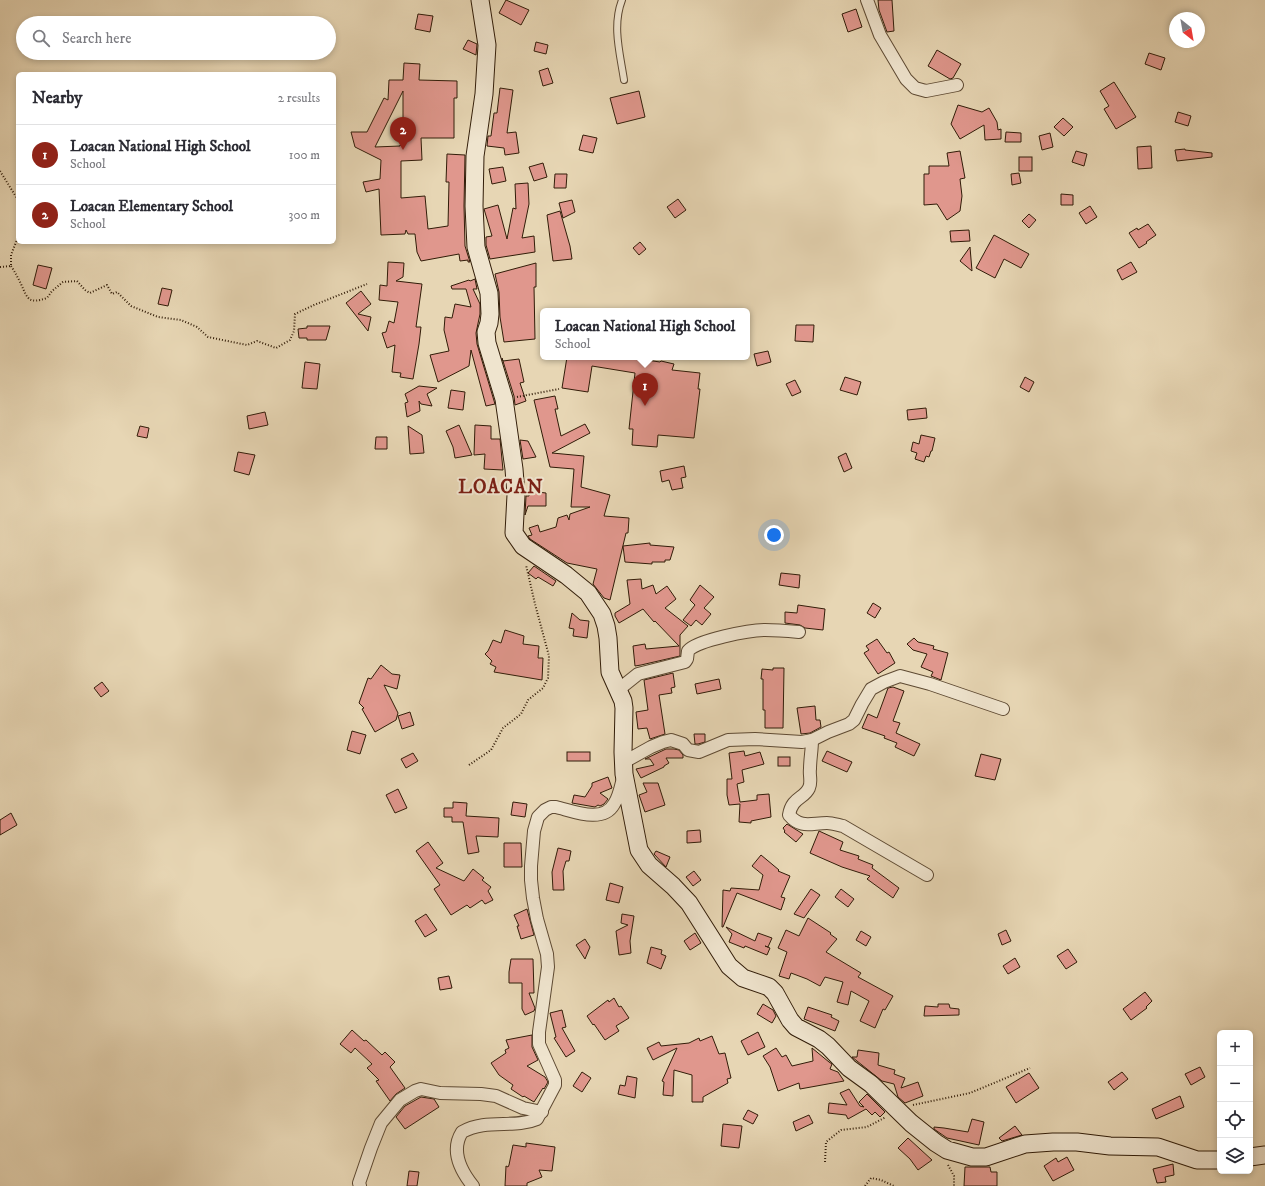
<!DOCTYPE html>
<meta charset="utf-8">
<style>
body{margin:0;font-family:"IM FELL DW Pica",serif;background:#f7f7f7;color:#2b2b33}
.controls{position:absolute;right:12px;bottom:12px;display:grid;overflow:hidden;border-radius:6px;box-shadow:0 2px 6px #0003}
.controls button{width:36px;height:36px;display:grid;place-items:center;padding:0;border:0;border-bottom:1px solid #e1e1e2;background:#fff;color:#2b2b33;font:20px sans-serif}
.compass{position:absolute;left:1169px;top:12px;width:36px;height:36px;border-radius:50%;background:#fff;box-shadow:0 2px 6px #0003;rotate:149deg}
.you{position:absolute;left:774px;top:535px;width:14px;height:14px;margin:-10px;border:3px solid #fff;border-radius:50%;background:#1a73e8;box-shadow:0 0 0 6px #1a73e833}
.badge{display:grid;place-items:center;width:26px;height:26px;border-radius:50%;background:#8f2418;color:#fff;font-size:13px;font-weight:700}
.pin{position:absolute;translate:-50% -33px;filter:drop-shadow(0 1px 2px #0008)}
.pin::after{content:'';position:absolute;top:21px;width:14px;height:12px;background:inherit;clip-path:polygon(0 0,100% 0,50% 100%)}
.popup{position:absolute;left:540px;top:308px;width:210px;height:52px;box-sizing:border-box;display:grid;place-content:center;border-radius:6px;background:#fff;filter:drop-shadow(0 1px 3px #0005);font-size:13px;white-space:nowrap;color:#7c7c81}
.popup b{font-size:15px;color:#2b2b33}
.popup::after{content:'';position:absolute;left:50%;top:100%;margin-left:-8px;border:8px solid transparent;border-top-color:#fff}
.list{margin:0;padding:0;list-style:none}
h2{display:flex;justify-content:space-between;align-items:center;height:52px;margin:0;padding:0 16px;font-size:17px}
h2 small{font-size:13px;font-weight:400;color:#7c7c81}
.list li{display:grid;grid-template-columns:26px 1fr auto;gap:12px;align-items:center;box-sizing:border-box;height:60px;padding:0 16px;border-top:1px solid #e1e1e2}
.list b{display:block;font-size:15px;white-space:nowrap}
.list p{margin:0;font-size:13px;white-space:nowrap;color:#7c7c81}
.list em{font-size:13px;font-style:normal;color:#7c7c81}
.icon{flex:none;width:22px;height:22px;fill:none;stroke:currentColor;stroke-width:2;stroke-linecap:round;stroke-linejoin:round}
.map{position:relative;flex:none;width:1265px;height:1186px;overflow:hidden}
.search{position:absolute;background:#fff;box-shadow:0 2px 6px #0003;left:16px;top:16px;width:320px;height:44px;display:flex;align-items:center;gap:10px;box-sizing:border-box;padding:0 14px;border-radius:22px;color:#7c7c81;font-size:15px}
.panel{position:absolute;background:#fff;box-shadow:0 2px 6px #0003;left:16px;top:72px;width:320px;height:172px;border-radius:6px}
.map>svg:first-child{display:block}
.building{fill:#e0978d;stroke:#311c08;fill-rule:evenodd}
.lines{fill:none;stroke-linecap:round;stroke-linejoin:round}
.lane-casing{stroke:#5e4a33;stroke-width:8}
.street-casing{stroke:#5e4a33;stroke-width:14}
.secondary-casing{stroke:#311c08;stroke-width:19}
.path{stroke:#311c08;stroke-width:2;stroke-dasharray:1 2;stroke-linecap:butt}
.lane{stroke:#efe4ce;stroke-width:6}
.street{stroke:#efe4ce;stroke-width:12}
.secondary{stroke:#efe4ce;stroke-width:17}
.labels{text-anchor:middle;stroke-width:4;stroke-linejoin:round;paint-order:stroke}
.district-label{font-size:19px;font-weight:bold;letter-spacing:1px;fill:#7a1f14;stroke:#efe4ce}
</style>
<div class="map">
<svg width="1265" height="1186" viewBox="0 0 1265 1186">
<rect width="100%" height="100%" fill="#e7d6b4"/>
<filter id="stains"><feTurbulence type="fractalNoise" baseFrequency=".005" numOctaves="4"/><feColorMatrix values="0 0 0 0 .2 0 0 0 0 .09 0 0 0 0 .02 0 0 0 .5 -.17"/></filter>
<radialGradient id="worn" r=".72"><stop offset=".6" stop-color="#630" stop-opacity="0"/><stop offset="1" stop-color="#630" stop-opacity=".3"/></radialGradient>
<g class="building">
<polygon points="506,0 529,10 521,25 499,13"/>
<polygon points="878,0 892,0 894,31 887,32 879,10"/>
<polygon points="856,9 862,27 848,32 842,14"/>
<polygon points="418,14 433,16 430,32 415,29"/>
<polygon points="468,40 477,44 476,55 463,49"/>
<polygon points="536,42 548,45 546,54 534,51"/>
<polygon points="937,50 961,64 953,78 950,79 928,66"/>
<polygon points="1149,53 1165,58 1161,70 1145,64"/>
<path d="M404,63L420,64L419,80L457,81V98H454V138H421L422,160L401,161V198L425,196L428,229L448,226L449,182H446L447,154L465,155L464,206L465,246L470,262H468V260L460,261L459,254L421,261L417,252L415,234H408L406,230L405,234L381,235L379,189L366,192L363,182L380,179L381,160L355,147L351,132H367L384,98L388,100L389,80H403ZM403,91V145H400V146L375,147Z"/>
<polygon points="548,68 553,83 543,86 539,71"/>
<polygon points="1114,82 1136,117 1116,129 1104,109 1109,106 1100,91"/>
<polygon points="500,88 513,90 507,133 516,132 519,153 505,155 504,148 487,146 488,136 491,136 494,113 497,113"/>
<polygon points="639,91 645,117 617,124 610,98"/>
<polygon points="958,105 982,112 989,108 997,122 998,130 1001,129 1001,139 985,140 984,125 960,139 951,124"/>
<polygon points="1178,112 1191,116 1188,126 1175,122"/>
<polygon points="1063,118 1073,127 1064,136 1054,127"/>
<polygon points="1006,132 1021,133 1021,142 1005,142"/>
<polygon points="1050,133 1053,147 1042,150 1039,136"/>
<polygon points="583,135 597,138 593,153 579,150"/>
<polygon points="1151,146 1152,168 1138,169 1137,147"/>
<polygon points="1185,149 1185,150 1212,153 1212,157 1177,161 1175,150"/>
<polygon points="960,151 965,178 960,179 962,196 960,211 947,220 937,204 924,205 924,174 929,174 929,166 949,166 947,153"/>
<polygon points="1076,151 1087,154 1084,166 1072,162"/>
<rect x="1019" y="157" width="13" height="14"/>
<polygon points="543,163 547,177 534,181 529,167"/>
<polygon points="503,167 506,181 492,184 489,169"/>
<polygon points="1019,173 1021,183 1012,185 1011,174"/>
<polygon points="555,174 567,174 566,188 554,188"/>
<polygon points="528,183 529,204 522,238 534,236 535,252 490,259 486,245 486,237 492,236 484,209 498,205 507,239 513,208 516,209 515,184"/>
<polygon points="1061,194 1073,195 1073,205 1061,205"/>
<polygon points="678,199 686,210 675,218 667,207"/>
<polygon points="572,200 575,212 563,218 559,203"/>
<polygon points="1090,206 1097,217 1086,224 1079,213"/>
<polygon points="560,211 570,246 572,259 553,261 547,215"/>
<polygon points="1029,214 1036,220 1029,228 1022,221"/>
<polygon points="1148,224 1156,235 1146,242 1147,243 1139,248 1129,233 1137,228 1138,230"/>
<polygon points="969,230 970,241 951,242 950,231"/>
<polygon points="994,235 1029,254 1021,268 1004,259 995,278 976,268"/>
<polygon points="640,242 646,249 639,255 633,248"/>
<polygon points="970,247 972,271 960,261"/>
<polygon points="388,262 404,263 403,277 396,281 422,284 416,327 421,327 419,344 413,379 400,377 401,373 392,372 395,345 387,348 382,333 386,332 389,321 394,323 398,302 379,300 380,285 387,286"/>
<polygon points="1131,262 1137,272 1122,280 1117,270"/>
<polygon points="536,263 536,287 534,287 535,339 504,342 500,317 499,292 495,274"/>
<polygon points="38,265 52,268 46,289 33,285"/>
<polygon points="475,279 477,289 473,289 480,304 480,314 476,333 477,344 495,404 486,406 471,350 469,366 438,382 430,355 449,351 444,330 445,317 452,318 455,304 471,307 466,289 452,289 451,286 469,280 470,281"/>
<polygon points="162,288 172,290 168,306 158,304"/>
<polygon points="361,291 371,304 358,314 371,317 368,331 346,303"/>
<polygon points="796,325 814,325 813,342 795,341"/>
<polygon points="307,326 330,326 326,340 307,340 307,338 299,338 298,329 307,328"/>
<polygon points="768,351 771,362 757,366 754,354"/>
<polygon points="567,357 626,357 660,362 661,361 674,364 672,370 700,373 698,389 700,389 694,438 658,435 657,447 632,445 633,429 629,429 635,373 592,366 588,392 562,388"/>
<polygon points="502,358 503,361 519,359 524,382 520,383 526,401 515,405 514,396"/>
<polygon points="305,362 320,364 317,389 302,388"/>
<polygon points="845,377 861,382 857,395 840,390"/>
<polygon points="1025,377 1034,382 1029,392 1020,387"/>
<polygon points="795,380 801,392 792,396 786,384"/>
<polygon points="419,386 437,388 427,394 432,406 421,404 419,401 420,411 407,417 405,403 408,402 405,394"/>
<polygon points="451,390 465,392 463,410 448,408"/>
<polygon points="555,396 558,409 555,409 561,436 585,424 590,433 552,453 584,456 581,487 610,495 604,516 629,518 628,533 626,533 610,600 604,598 593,584 597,569 567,563 530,539 528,536 532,535 529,528 538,525 540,532 556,527 558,518 567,515 569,520 570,514 590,507 571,507 574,469 550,467 534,400"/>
<polygon points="926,408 927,418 908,420 907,410"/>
<polygon points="265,412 268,425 249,429 247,416"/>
<polygon points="459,425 472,455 455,458 453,447 446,431"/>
<polygon points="475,425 491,426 491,439 500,439 503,470 484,469 485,454 474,455"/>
<polygon points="140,426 149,428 147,438 137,436"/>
<polygon points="408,426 422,435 424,453 410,454"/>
<polygon points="921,435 935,438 932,451 931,451 929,457 926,456 924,462 915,459 917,453 911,451 913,442 919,444"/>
<polygon points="376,437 387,437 387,449 375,449"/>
<polygon points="520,440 528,441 536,457 523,459"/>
<polygon points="238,452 255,455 249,475 234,471"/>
<polygon points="846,453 852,468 844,472 838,457"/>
<polygon points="684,466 686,477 681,478 683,488 672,490 669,480 662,482 660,471"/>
<polygon points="529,491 546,493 546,506 528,506 525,515 526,496 529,496"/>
<polygon points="650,543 650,545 674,547 670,560 665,560 665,562 652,562 652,564 625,562 623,546"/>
<polygon points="534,566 556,581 553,586 538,577 536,579 528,573"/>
<polygon points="781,573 800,575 799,588 779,585"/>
<polygon points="641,579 642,589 653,585 656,594 667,586 676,599 665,608 688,626 680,635 680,656 641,665 635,666 633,646 645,644 646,649 679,646 655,621 654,622 643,609 619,623 615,616 615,613 630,604 627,580"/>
<polygon points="700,585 714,597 704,608 711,614 702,625 696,620 691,626 683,620 695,605 690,600"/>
<polygon points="873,603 881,608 875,618 867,613"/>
<polygon points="798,605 825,609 823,630 805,628 800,625 785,623 785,612 797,613"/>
<polygon points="572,613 580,620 589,621 587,638 573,636 574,629 569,628"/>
<polygon points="505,630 524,636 523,644 539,646 538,658 543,658 542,680 494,672 496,667 490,664 492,661 485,654 488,651 493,640 501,643"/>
<polygon points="914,638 918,642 934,646 933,649 948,653 941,680 931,676 933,672 921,667 927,654 913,650 907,644"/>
<polygon points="877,639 887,653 889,652 895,663 878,674 864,653 869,650 866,646"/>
<polygon points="381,665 392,674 400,675 397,689 384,685 398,713 396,720 375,732 362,709 364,708 359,703 368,678 371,679"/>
<polygon points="773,668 784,668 783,728 765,728 765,710 763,710 763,679 761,679 762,669 773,670"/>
<polygon points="673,673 675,687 671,688 672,693 659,695 665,734 650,739 647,728 638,729 636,712 648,710 644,680"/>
<polygon points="719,679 721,689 697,694 695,684"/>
<polygon points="102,682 109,691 101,697 94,688"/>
<polygon points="893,687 904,691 893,721 900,723 896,733 920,744 914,756 895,747 897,743 884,738 885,736 862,728 868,714 877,718 888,688"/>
<polygon points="815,706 816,720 820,720 821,727 810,733 801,734 797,708"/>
<polygon points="410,712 414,725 402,729 398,716"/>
<polygon points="352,731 366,735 360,754 347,750"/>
<polygon points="694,734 705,734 705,742 698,744 695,744"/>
<polygon points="666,749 674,749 679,750 683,755 683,758 666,758 669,763 664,766 664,767 641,778 636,769 654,765 650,759 645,759"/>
<polygon points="744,751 745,756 760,752 764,764 742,770 744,782 737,784 740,802 757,800 757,795 769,794 771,817 751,821 751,823 739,822 740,804 729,805 727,795 727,779 732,779 729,753"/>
<polygon points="827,751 852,762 847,772 822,761"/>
<rect x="567" y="752" width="23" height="9"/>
<polygon points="413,753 418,761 406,768 401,759"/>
<polygon points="981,754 1001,759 995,780 975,776"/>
<rect x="778" y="757" width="12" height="9"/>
<polygon points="608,777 612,788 600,793 608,799 604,804 600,806 598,805 595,807 572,803 574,795 585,797 592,786 592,783"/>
<polygon points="643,783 658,783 665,805 645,812 639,795 647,792"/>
<polygon points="398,789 407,808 395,813 386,795"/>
<polygon points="453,802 467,803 466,816 499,818 498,837 476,836 479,852 468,854 463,822 452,822 452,817 444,817 444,808 453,808"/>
<polygon points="513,802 527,804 525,817 511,815"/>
<polygon points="11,813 17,825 0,835 0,820"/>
<polygon points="787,824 803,834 796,842 784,832 785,831 783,828"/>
<polygon points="700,830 701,842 687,843 687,831"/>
<polygon points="819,831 843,842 840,850 859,856 858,859 873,865 872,868 899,888 893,898 867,879 870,876 842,867 810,853"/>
<polygon points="428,842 443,863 436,868 464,881 473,869 484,878 482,880 491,887 488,891 493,900 485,904 482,900 470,908 467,905 451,915 434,889 440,885 416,851"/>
<polygon points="504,843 521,843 522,867 504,867"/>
<polygon points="558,848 571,851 569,861 566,861 563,871 564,890 553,890 552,872"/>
<polygon points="656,851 670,857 666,867 654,854"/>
<polygon points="761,855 779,870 778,871 790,876 781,897 785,898 781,910 737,893 723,927 722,927 723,890 730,891 731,888 759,890 763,875 752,866"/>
<polygon points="694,871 701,880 693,886 686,877"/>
<polygon points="610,883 623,887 619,903 606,900"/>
<polygon points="811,889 820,895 804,918 794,914"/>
<polygon points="841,889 854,899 848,907 835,897"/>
<polygon points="527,909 534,935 521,939 517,926 519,926 514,915"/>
<polygon points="426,914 437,930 425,937 415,921"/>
<polygon points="622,914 634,916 630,941 631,953 619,955 616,931 628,925 621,923"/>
<polygon points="808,918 831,933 830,934 837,939 826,952 861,973 858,977 893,996 885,1010 883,1009 875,1028 860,1021 869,1001 851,991 848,1005 837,1002 843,982 825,977 820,986 807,979 791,973 789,979 779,976 787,952 778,948 786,930 799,936"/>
<polygon points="726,927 755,941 758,933 772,938 768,947 765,946 770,948 767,955 745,946 744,948 729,942 732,934"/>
<polygon points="1006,930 1011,941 1002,945 998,934"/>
<polygon points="861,931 871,937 866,946 856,940"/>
<polygon points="695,933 701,943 690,950 684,941"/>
<polygon points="585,939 590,947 585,959 576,945"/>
<polygon points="651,947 662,950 661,954 666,956 661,969 647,963"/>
<polygon points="1068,949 1077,962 1066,969 1057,956"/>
<polygon points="1015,958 1020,967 1008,974 1003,966"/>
<polygon points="511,959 533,959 534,993 529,993 535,1008 534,1011 525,1015 522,1009 522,983 509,983 509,972"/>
<polygon points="449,976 452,988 440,990 438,978"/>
<polygon points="1145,992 1152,1001 1146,1007 1147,1008 1131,1020 1123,1009"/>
<polygon points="614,998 619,1007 621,1006 629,1018 616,1026 619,1031 605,1040 594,1024 593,1025 587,1016 608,1000 609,1002"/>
<polygon points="763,1004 773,1010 776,1016 772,1023 757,1014"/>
<polygon points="938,1004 949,1004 950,1008 959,1009 959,1015 924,1016 925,1006 938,1007"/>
<polygon points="808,1007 832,1015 831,1017 839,1021 835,1031 804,1019"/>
<polygon points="562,1010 566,1027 562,1028 575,1051 566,1057 554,1038 556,1037 550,1013"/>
<polygon points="352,1030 364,1041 366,1040 382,1055 385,1052 395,1062 390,1067 405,1088 396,1094 390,1101 376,1081 379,1080 367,1068 372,1064 355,1048 351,1053 340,1044"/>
<polygon points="758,1032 765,1047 748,1055 741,1041"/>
<polygon points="532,1035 532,1047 538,1060 527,1066 545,1077 548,1082 544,1089 543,1088 534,1102 524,1096 523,1097 511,1089 513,1085 499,1075 491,1063 506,1053 505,1050 509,1048 506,1040"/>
<polygon points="712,1036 719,1054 725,1053 731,1078 727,1079 728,1083 703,1097 703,1102 692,1102 692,1075 674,1070 673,1096 663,1095 664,1082 662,1081 677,1048 653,1060 647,1048 659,1042 661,1046 689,1043 699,1038 700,1041"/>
<polygon points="776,1048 782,1057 786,1055 792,1066 813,1061 812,1048 829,1062 832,1064 830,1069 838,1072 844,1081 800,1089 799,1083 778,1091 770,1067 763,1056"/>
<polygon points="858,1050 879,1053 878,1065 895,1070 894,1074 905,1078 901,1088 918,1082 923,1096 905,1103 898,1097 894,1084 882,1081 852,1057 857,1057"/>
<polygon points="1200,1067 1205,1077 1191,1085 1185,1074"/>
<polygon points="582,1072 591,1078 582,1092 573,1086"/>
<polygon points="1122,1072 1128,1079 1114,1090 1108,1082"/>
<polygon points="1029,1073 1039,1088 1016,1103 1006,1087"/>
<polygon points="627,1076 637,1078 635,1098 618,1094 620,1085 625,1086"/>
<polygon points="849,1089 860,1106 864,1107 859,1102 867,1094 885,1112 880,1117 875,1112 872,1115 866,1109 848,1119 846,1115 828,1113 829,1103 847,1105 840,1093"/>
<polygon points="1180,1096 1184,1107 1156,1119 1152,1109"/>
<polygon points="421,1097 434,1099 439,1107 405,1129 396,1117 405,1106"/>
<polygon points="748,1110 758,1115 753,1124 743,1119"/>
<polygon points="809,1115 813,1123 796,1131 793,1122"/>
<polygon points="972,1119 984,1122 979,1145 947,1138 934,1129 934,1127 944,1128 968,1132"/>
<polygon points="723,1124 742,1126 739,1148 721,1146"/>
<polygon points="1015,1126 1022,1135 1002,1141 999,1138"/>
<polygon points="908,1138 932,1160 918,1170 910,1159 898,1148"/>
<polygon points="526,1143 555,1147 552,1171 539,1170 542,1177 527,1183 527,1186 505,1186 506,1166 508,1167 509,1165 513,1145 526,1147"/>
<polygon points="1067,1157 1074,1170 1053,1181 1044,1166 1056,1158 1058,1162"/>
<polygon points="1173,1164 1174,1175 1165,1177 1166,1182 1157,1183 1153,1169"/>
<polygon points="965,1167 990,1167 991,1172 997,1172 997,1186 964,1186"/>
<polygon points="409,1171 419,1172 417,1186 407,1186"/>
</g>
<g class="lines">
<defs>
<path id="lane" d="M622,0C612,26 620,53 624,80"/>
<g id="street">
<polyline points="867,0 880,35 906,79 915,88 926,91 957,85"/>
<path d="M618,690L638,674L685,662L687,659L688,651C697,640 750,630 765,630C776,630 788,631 799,632"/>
<path d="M812,740C812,750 810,759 810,769C809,775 812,782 809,788C804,799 792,797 789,815C801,829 811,823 827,823C832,823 838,825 843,826L927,875"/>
<polyline points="624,762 651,747 663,742 671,740 683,744 688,750 699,752 728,740 755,739 802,742 812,740 828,732 849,724 854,720 862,704 871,689 884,682 900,676 930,684 1003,709"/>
<polyline points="360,1186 359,1183 371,1148 381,1123 400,1100 415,1091 421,1089 440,1093 481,1094 496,1096 523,1108 542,1112"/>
<path d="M473,1186C461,1171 450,1151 462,1132C487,1118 514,1129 537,1119L555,1085V1080L539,1044V1032L548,967L547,954L537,919L533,898L531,880V866L534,831L538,817L545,810L551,807H556C573,811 603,824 614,804C619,797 621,786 623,778"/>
</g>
<g id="secondary">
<polyline points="480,0 487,45 484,94 475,156 474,206 476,247 489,293 490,314 489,323 486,332 487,343 504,399 514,469 516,495 514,533 523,546 566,575 588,593 602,614 606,626 608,638 610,672 623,701 624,708 623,752 624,774 639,850 649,865 673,886 689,903 729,966 743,978 769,987 775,993 790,1020 796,1027 819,1039 828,1046 849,1068 871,1084 911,1123 936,1143 947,1150 972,1157 986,1157 1025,1144 1053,1142 1077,1142 1110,1146 1158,1147 1197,1160 1220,1160"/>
<polyline points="1250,1157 1265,1155"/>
</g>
</defs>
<use href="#lane" class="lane-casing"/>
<use href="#street" class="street-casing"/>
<use href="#secondary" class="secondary-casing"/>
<g class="path">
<polyline points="0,171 18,200"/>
<path d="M11,266C15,272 18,278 21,284C28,300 29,304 47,298L52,291L63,282L77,281L85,290L90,293L107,285L112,294L117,292L131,306L158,317L181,320L197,327L208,337L247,345L257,341L276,348L290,340L294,331L295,314L314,305L367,284"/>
<polyline points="0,267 11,266 11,255 18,237"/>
<polyline points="517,397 559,389"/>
<polyline points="469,765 491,750 503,728 521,714 528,700 543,688 548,678 549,656 535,604 526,565"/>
<polyline points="913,1105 970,1093 1030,1068"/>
<polyline points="825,1162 826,1142 841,1130 867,1127 886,1117"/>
<polyline points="948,1165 954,1176 954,1186"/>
<polyline points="865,1186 871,1178 881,1180 894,1186"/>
</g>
<use href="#lane" class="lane"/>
<use href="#street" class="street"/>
<use href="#secondary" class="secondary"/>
</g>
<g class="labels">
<g class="district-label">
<text x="501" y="493">LOACAN</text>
</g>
</g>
<rect width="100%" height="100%" filter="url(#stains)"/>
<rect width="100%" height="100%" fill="url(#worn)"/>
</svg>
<div class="controls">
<button>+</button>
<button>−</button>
<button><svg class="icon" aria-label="locate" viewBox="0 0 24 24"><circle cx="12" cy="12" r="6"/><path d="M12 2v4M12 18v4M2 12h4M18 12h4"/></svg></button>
<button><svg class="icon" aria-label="layers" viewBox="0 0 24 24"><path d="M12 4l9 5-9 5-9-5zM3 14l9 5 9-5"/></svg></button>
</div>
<svg class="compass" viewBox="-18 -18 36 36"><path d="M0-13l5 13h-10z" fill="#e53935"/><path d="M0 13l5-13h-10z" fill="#7c7c81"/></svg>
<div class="you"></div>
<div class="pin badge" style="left:645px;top:406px">1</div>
<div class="popup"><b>Loacan National High School</b>School</div>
<div class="pin badge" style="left:403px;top:150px">2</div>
<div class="search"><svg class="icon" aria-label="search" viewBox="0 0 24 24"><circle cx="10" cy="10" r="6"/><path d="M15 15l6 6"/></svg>Search here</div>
<section class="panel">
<h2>Nearby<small>2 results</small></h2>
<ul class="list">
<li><span class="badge">1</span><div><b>Loacan National High School</b><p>School</p></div><em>100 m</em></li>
<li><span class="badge">2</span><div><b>Loacan Elementary School</b><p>School</p></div><em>300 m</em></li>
</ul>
</section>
</div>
